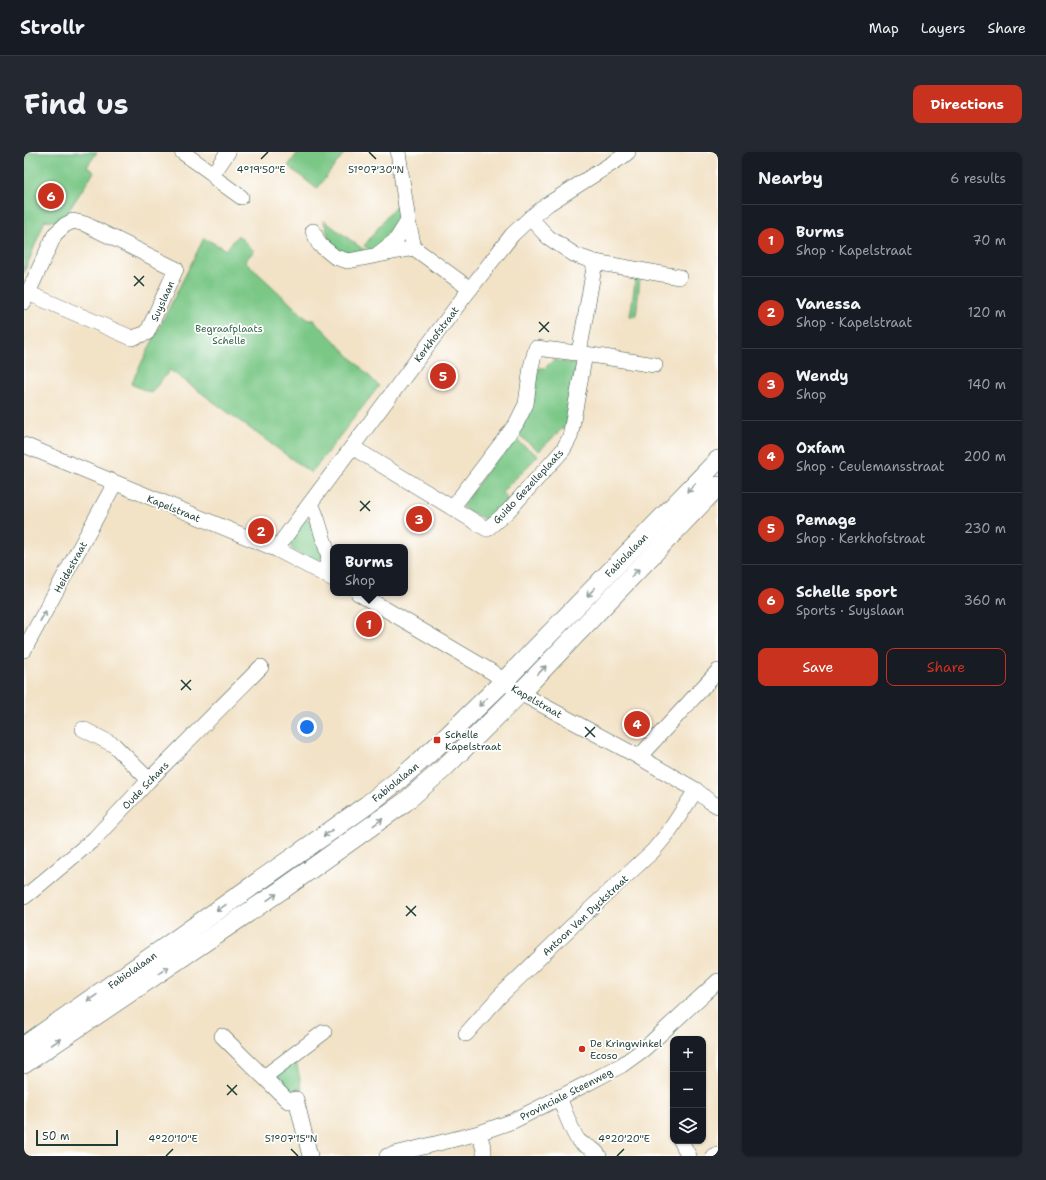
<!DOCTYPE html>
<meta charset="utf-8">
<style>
body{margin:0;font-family:"Shantell Sans",sans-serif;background:#242831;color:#f1f3f6}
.controls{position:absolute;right:12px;bottom:12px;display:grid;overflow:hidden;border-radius:8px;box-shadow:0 1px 3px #0004}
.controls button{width:36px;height:36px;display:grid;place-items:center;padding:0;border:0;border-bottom:1px solid #363941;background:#171b24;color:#f1f3f6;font:20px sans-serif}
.scale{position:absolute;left:12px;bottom:10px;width:82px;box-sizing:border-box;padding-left:4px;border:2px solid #1f3d34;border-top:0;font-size:11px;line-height:14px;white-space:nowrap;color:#1f3d34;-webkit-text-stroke:3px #fff;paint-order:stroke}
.you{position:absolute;left:283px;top:575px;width:14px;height:14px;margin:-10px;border:3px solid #fff;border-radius:50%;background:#1a73e8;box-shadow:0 0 0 6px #1a73e833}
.badge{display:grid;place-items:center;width:26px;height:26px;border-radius:50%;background:#c8321e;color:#fff;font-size:13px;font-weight:700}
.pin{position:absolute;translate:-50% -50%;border:2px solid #fff;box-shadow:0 1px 4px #0006}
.popup{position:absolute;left:306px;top:392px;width:78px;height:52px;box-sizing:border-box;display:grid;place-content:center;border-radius:8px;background:#171b24;filter:drop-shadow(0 1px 3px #0005);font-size:13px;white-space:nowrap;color:#9ea1a6}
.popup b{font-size:15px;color:#f1f3f6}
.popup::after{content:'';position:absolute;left:50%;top:100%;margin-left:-8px;border:8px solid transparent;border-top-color:#171b24}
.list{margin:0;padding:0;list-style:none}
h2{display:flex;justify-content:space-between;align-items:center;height:52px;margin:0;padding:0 16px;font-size:17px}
h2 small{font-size:13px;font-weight:400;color:#9ea1a6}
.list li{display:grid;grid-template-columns:26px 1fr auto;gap:12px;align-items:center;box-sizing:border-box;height:72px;padding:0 16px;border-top:1px solid #363941}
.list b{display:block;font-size:15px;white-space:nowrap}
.list p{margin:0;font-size:13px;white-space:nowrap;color:#9ea1a6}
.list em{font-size:13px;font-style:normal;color:#9ea1a6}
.actions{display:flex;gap:8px;padding:12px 16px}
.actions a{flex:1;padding:9px 0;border:1px solid #c8321e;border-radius:8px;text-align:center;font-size:14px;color:#c8321e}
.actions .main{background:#c8321e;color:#fff}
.icon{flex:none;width:22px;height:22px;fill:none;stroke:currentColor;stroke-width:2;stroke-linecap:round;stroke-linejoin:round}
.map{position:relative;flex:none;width:694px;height:1004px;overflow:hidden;border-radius:8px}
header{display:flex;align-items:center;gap:24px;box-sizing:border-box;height:56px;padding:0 20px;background:#171b24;border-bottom:1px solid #363941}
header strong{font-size:19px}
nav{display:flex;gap:22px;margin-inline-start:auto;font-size:14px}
.intro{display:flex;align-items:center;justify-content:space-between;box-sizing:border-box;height:96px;padding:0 24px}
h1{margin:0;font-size:28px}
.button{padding:10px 18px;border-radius:8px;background:#c8321e;color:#fff;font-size:14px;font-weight:700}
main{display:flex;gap:24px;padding:0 24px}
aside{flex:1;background:#171b24;border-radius:8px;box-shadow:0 1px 3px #0004}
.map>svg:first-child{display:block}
.green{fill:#7ac786;stroke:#4c825d}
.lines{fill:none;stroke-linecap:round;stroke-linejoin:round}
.minor-casing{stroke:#3f564a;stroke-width:16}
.major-casing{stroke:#3f564a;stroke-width:20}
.minor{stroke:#fff;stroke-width:15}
.major{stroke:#fff;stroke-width:19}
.oneway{stroke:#8f9e9a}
.ticks{fill:none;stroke:#1f3d34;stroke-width:1.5}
.poi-dot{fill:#c8321e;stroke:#fff;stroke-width:1.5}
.labels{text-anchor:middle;stroke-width:3.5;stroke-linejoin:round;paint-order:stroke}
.street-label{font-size:10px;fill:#1f3d34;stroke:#fff}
.park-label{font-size:10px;fill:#3a664d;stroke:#fff}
.poi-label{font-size:10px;fill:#1f3d34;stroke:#fff;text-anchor:start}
.ticks-label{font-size:10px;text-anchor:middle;fill:#1f3d34;stroke:#fff;stroke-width:3.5;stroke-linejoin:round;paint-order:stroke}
</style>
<header>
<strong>Strollr</strong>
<nav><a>Map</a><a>Layers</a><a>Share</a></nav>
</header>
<div class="intro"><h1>Find us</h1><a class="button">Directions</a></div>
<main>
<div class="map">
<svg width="694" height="1004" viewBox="0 0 694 1004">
<rect width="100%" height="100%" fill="#fff"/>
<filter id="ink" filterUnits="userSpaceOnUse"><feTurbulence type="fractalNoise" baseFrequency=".025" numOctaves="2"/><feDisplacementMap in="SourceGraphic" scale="8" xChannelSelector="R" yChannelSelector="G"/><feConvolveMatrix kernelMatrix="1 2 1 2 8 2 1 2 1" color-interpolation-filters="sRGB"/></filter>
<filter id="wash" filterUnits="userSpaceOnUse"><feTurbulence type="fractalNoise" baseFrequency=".012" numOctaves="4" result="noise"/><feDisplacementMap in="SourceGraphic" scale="16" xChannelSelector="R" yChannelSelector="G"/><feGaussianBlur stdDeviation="0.9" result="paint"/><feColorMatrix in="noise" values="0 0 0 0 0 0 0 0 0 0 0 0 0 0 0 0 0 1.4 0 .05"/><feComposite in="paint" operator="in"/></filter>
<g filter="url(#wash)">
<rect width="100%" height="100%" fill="#f2e2c6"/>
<g class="green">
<polygon points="0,0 73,0 63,15 70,20 37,70 21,68 0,121"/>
<polygon points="274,0 321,0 293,37 264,14"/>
<polygon points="375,49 376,64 369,81 347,99 340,94"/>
<path d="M299,68L343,100C330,101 312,105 306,89C302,82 303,76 299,68Z"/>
<polygon points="214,83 230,99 221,109 284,168 290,168 355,234 287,321 146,218 127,241 107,232 180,86 202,98"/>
<polygon points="612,124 615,124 616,126 612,165 606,164"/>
<polygon points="529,208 553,212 544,271 515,299 491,280 504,264 515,216 521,216"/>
<polygon points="487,284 514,304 478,340 484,347 466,366 462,368 438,355"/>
<polygon points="283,367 287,367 299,406 293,409 289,409 269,398 266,394 265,390"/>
<polygon points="272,909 278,936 264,939 249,924"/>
</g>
</g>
<g filter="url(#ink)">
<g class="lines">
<defs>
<g id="minor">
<polyline points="158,0 189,22 192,27 217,45"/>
<polyline points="374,0 384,69 390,96 446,137"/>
<polyline points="189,22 204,0"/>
<polyline points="506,66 524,85 551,103 571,110 655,125"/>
<polyline points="289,79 295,92 311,105 324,109 390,96"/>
<polyline points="354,102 372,88 384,69"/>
<polyline points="0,150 4,141 108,186 123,181 152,117 61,72 49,69 41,73 31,82 4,141"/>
<polyline points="555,201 571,110"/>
<polyline points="561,202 631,213"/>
<polyline points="0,293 252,397 309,427"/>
<polyline points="328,295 463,377 484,359 539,298 546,285 561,202 512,196 507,215 502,252 492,272 428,356"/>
<polyline points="287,351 293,366 305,405 303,412 299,421"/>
<polyline points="252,397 436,150 488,83 506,66 524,52 598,5 604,0"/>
<polyline points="334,441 468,520 496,541 615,605 672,638 685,649 694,654"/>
<polyline points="0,498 91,331"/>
<polyline points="59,577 90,593 125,628"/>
<polyline points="615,605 694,519"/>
<polyline points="0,745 8,739 70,687 116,638 125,628 237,515"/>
<polyline points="442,882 475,845 549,773 629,699 644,681 672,638"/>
<polyline points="198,884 264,949 272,947 286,1004"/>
<polyline points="240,925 300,880"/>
<path d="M535,945C539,955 549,983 555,989C562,996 569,994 575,1004"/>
<polyline points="455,981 460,998 460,1004"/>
<polyline points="657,989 665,1004"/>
<polyline points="363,1004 455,981 489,969 564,931 598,913 620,897 694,829"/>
<polyline points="689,1004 694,1002"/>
</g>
<g id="major">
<polyline points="0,894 298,685 343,653 377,626 411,596 480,529 694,308"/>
<polyline points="0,912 259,737 381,650 419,617 496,541 694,334"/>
</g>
</defs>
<use href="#minor" class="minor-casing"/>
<use href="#major" class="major-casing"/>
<use href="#minor" class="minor"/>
<use href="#major" class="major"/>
</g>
<defs><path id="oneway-shaft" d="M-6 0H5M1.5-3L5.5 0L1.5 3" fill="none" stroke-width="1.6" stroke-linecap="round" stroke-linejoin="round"/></defs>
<g class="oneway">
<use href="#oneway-shaft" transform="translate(667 336) rotate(134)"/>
<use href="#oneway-shaft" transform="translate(611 421) rotate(-46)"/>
<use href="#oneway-shaft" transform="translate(567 440) rotate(134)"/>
<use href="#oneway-shaft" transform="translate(19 464) rotate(-61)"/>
<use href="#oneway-shaft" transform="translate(518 518) rotate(-46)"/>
<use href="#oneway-shaft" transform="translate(459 550) rotate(135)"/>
<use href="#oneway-shaft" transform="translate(354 670) rotate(-36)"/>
<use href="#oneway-shaft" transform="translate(304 681) rotate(144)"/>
<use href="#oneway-shaft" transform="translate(248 745) rotate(-34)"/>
<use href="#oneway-shaft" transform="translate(197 756) rotate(145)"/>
<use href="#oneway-shaft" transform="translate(140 818) rotate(-34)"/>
<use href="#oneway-shaft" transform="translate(68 846) rotate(145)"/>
<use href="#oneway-shaft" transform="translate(32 890) rotate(-34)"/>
</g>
</g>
<path class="ticks" d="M345,0L352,7M237,7L244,0M110,124L120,134M110,134L120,124M515,170L525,180M515,180L525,170M336,349L346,359M336,359L346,349M157,528L167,538M157,538L167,528M561,575L571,585M561,585L571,575M382,754L392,764M382,764L392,754M203,933L213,943M203,943L213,933M267,997L274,1004M142,1004L149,997M593,1004L600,997"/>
<g class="poi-dot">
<rect x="409" y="584" width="8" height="8" rx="2"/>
<circle cx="558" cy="897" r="4"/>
</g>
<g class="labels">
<g class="street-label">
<text transform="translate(138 149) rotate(-66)" y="4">Suyslaan</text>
<text transform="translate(412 182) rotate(-53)" y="4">Kerkhofstraat</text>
<text transform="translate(504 334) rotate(-47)" y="4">Guido Gezelleplaats</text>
<text transform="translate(150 356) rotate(22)" y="4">Kapelstraat</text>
<text transform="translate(602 403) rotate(-46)" y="4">Fabiolalaan</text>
<text transform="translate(46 415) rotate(-61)" y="4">Heidestraat</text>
<text transform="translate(513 549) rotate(30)" y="4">Kapelstraat</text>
<text transform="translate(371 630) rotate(-39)" y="4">Fabiolalaan</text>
<text transform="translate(121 633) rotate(-46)" y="4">Oude Schans</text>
<text transform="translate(561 763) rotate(-43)" y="4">Antoon Van Dyckstraat</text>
<text transform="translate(108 818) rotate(-35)" y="4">Fabiolalaan</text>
<text transform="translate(542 942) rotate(-27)" y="4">Provinciale Steenweg</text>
</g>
<g class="park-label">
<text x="205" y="180">Begraafplaats<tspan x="205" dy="12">Schelle</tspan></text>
</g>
<g class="poi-label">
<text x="421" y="586">Schelle<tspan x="421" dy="12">Kapelstraat</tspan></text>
<text x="566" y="895">De Kringwinkel<tspan x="566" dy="12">Ecoso</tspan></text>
</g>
</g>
<g class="ticks-label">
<text x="237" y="21">4°19'50"E</text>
<text x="352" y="21">51°07'30"N</text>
<text x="149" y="990">4°20'10"E</text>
<text x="600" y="990">4°20'20"E</text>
<text x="267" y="990">51°07'15"N</text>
</g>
</svg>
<div class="controls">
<button>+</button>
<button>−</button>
<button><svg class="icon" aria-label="layers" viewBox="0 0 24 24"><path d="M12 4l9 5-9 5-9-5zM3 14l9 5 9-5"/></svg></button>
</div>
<div class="scale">50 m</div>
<div class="you"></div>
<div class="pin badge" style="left:345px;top:472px">1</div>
<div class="popup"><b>Burms</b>Shop</div>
<div class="pin badge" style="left:237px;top:379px">2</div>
<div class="pin badge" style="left:395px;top:367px">3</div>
<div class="pin badge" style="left:613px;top:572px">4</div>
<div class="pin badge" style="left:419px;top:224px">5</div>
<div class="pin badge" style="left:27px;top:44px">6</div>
</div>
<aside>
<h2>Nearby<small>6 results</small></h2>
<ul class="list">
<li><span class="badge">1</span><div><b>Burms</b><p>Shop · Kapelstraat</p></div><em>70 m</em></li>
<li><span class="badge">2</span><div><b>Vanessa</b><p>Shop · Kapelstraat</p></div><em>120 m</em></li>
<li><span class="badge">3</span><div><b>Wendy</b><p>Shop</p></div><em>140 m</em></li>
<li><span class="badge">4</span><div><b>Oxfam</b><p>Shop · Ceulemansstraat</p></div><em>200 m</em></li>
<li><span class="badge">5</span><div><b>Pemage</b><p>Shop · Kerkhofstraat</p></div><em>230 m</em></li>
<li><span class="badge">6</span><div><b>Schelle sport</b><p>Sports · Suyslaan</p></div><em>360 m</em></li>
</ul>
<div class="actions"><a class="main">Save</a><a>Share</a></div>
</aside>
</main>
